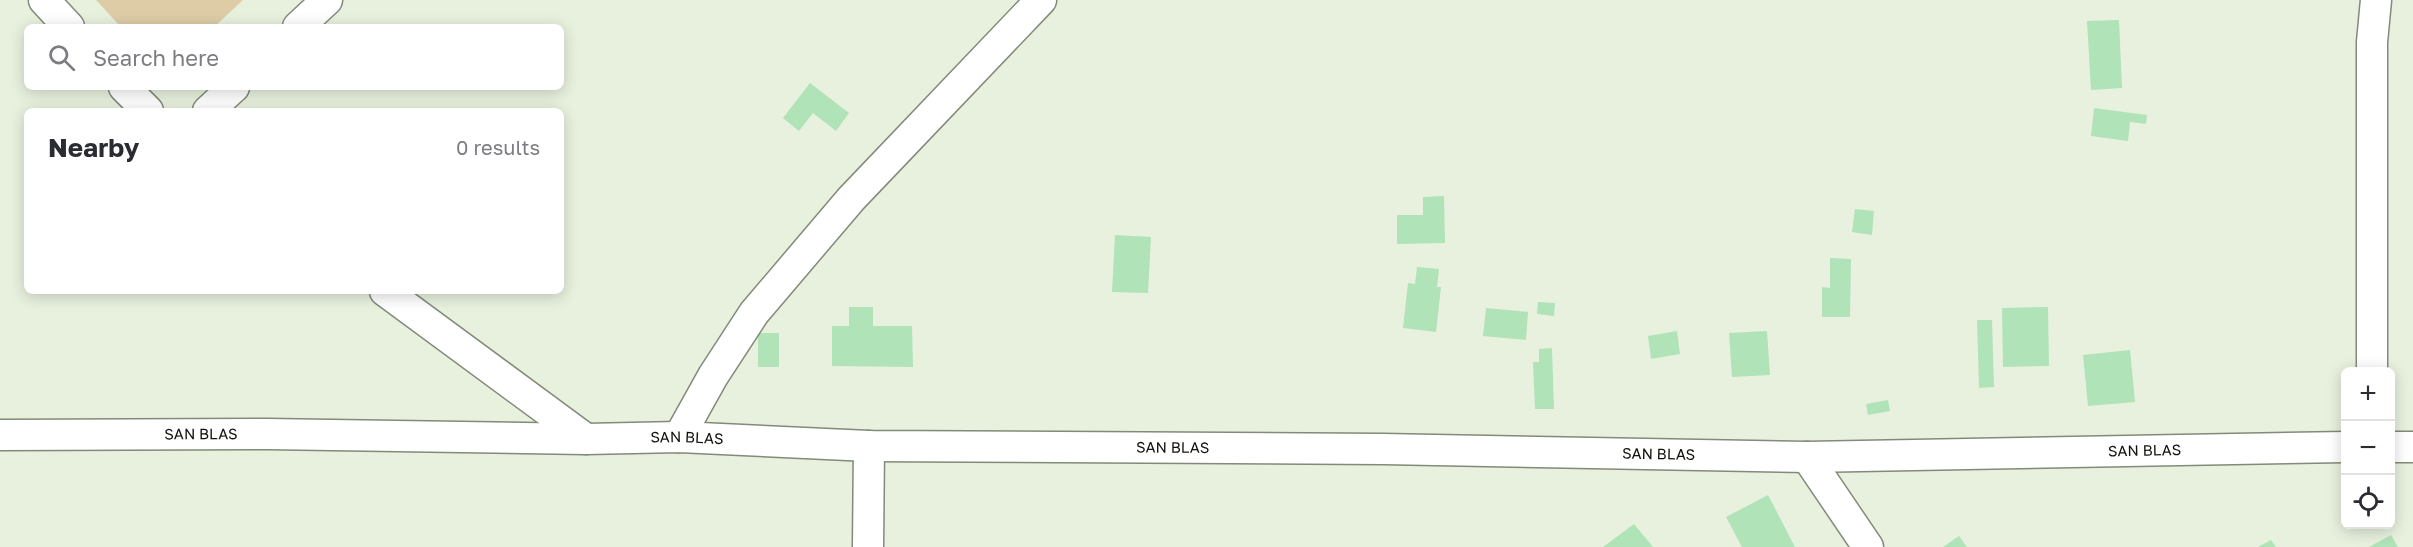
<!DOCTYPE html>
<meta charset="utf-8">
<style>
body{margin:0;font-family:"Golos Text",sans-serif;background:#f7f7f7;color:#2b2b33}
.controls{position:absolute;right:18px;bottom:18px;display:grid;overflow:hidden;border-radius:9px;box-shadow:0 3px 15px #0003}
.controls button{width:54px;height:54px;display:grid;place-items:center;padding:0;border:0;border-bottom:2px solid #e1e1e2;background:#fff;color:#2b2b33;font:30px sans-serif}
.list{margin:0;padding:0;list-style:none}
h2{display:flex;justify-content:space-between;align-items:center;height:78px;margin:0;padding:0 24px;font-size:26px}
h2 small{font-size:20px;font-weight:400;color:#7c7c81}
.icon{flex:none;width:33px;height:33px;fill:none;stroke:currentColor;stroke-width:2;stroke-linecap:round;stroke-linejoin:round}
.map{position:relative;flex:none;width:2413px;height:547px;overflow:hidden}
.search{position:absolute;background:#fff;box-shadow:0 3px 15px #0003;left:24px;top:24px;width:540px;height:66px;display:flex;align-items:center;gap:15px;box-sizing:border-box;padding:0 21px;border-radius:9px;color:#7c7c81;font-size:22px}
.panel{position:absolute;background:#fff;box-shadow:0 3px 15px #0003;left:24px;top:108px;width:540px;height:186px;border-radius:9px}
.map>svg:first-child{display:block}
.green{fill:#decca7}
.building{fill:#b0e3b8}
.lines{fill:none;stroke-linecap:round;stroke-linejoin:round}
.minor-casing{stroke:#828a79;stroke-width:33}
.minor{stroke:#fff;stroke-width:30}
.labels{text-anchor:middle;stroke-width:5;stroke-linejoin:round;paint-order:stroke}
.street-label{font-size:15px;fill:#10130c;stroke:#fff}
</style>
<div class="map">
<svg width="2413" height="547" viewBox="0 0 2413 547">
<rect width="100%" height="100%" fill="#e8f1de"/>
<polygon class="green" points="96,0 243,0 214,27 121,27"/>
<g class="building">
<polygon points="2119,20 2122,88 2091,90 2087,21"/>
<polygon points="810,83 849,113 836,131 813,113 799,131 783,118"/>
<polygon points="2094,108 2147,115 2146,124 2130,122 2128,141 2091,136"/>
<polygon points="1444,196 1445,243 1397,244 1397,215 1423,215 1423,197"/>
<polygon points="1855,209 1874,211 1872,235 1852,232"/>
<polygon points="1115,235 1151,237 1148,293 1112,292"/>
<polygon points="1830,258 1851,259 1850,317 1822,317 1822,287 1830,288"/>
<polygon points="1417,267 1439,269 1437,287 1441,287 1436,332 1403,328 1408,283 1415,284"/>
<polygon points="1538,302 1555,303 1554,316 1537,314"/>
<polygon points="849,307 873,307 873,326 912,326 913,367 832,366 832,326 849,326"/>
<polygon points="2048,307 2049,366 2003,367 2002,308"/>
<polygon points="1486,308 1528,312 1526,340 1483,336"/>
<polygon points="1977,320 1992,320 1994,387 1979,388"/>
<polygon points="1677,331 1680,354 1651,359 1648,336"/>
<polygon points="1767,331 1770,375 1732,377 1729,333"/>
<rect x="758" y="333" width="21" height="34"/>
<polygon points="1552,348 1554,409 1535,409 1533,362 1539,362 1539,349"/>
<polygon points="2130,350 2135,402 2088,406 2083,355"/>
<polygon points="1888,400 1890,411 1868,415 1866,404"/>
<polygon points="1768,495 1795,547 1742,547 1726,517"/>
<polygon points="1634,524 1653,547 1603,547"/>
<polygon points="2391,535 2398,547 2369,547"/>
<polygon points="1959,536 1967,547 1943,547"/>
<polygon points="2271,540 2276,547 2258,547"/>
</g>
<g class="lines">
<defs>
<g id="minor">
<polyline points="44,0 69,27"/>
<polyline points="298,27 327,0"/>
<polyline points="124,87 148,111"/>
<polyline points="208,111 234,87"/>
<polyline points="385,291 586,439"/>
<polyline points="2372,372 2372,42 2376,0"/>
<path id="s1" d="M0,435L267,434L586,439L679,437L869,446L1383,449L1807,457L2346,447"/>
<polyline points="679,437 713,376 754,313 851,199 1041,0"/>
<polyline points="2390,447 2413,447"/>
<polyline points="1807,457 1868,547"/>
<polyline points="868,547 869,446"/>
</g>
</defs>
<use href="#minor" class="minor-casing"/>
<use href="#minor" class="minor"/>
</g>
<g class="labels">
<g class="street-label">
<text dy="5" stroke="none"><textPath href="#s1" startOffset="201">SAN BLAS</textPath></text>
<text dy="5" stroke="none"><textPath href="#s1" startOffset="687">SAN BLAS</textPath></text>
<text dy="5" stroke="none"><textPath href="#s1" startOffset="1173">SAN BLAS</textPath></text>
<text dy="5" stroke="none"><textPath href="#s1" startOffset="2145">SAN BLAS</textPath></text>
<text dy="5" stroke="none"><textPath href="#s1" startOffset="1659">SAN BLAS</textPath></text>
</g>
</g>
</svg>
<div class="controls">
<button>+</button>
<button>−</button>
<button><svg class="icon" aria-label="locate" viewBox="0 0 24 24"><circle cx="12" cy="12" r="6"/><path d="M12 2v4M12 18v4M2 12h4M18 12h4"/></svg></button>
</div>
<div class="search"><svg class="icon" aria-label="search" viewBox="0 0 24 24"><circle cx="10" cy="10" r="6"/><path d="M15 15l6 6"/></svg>Search here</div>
<section class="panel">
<h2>Nearby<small>0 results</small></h2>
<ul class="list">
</ul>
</section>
</div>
